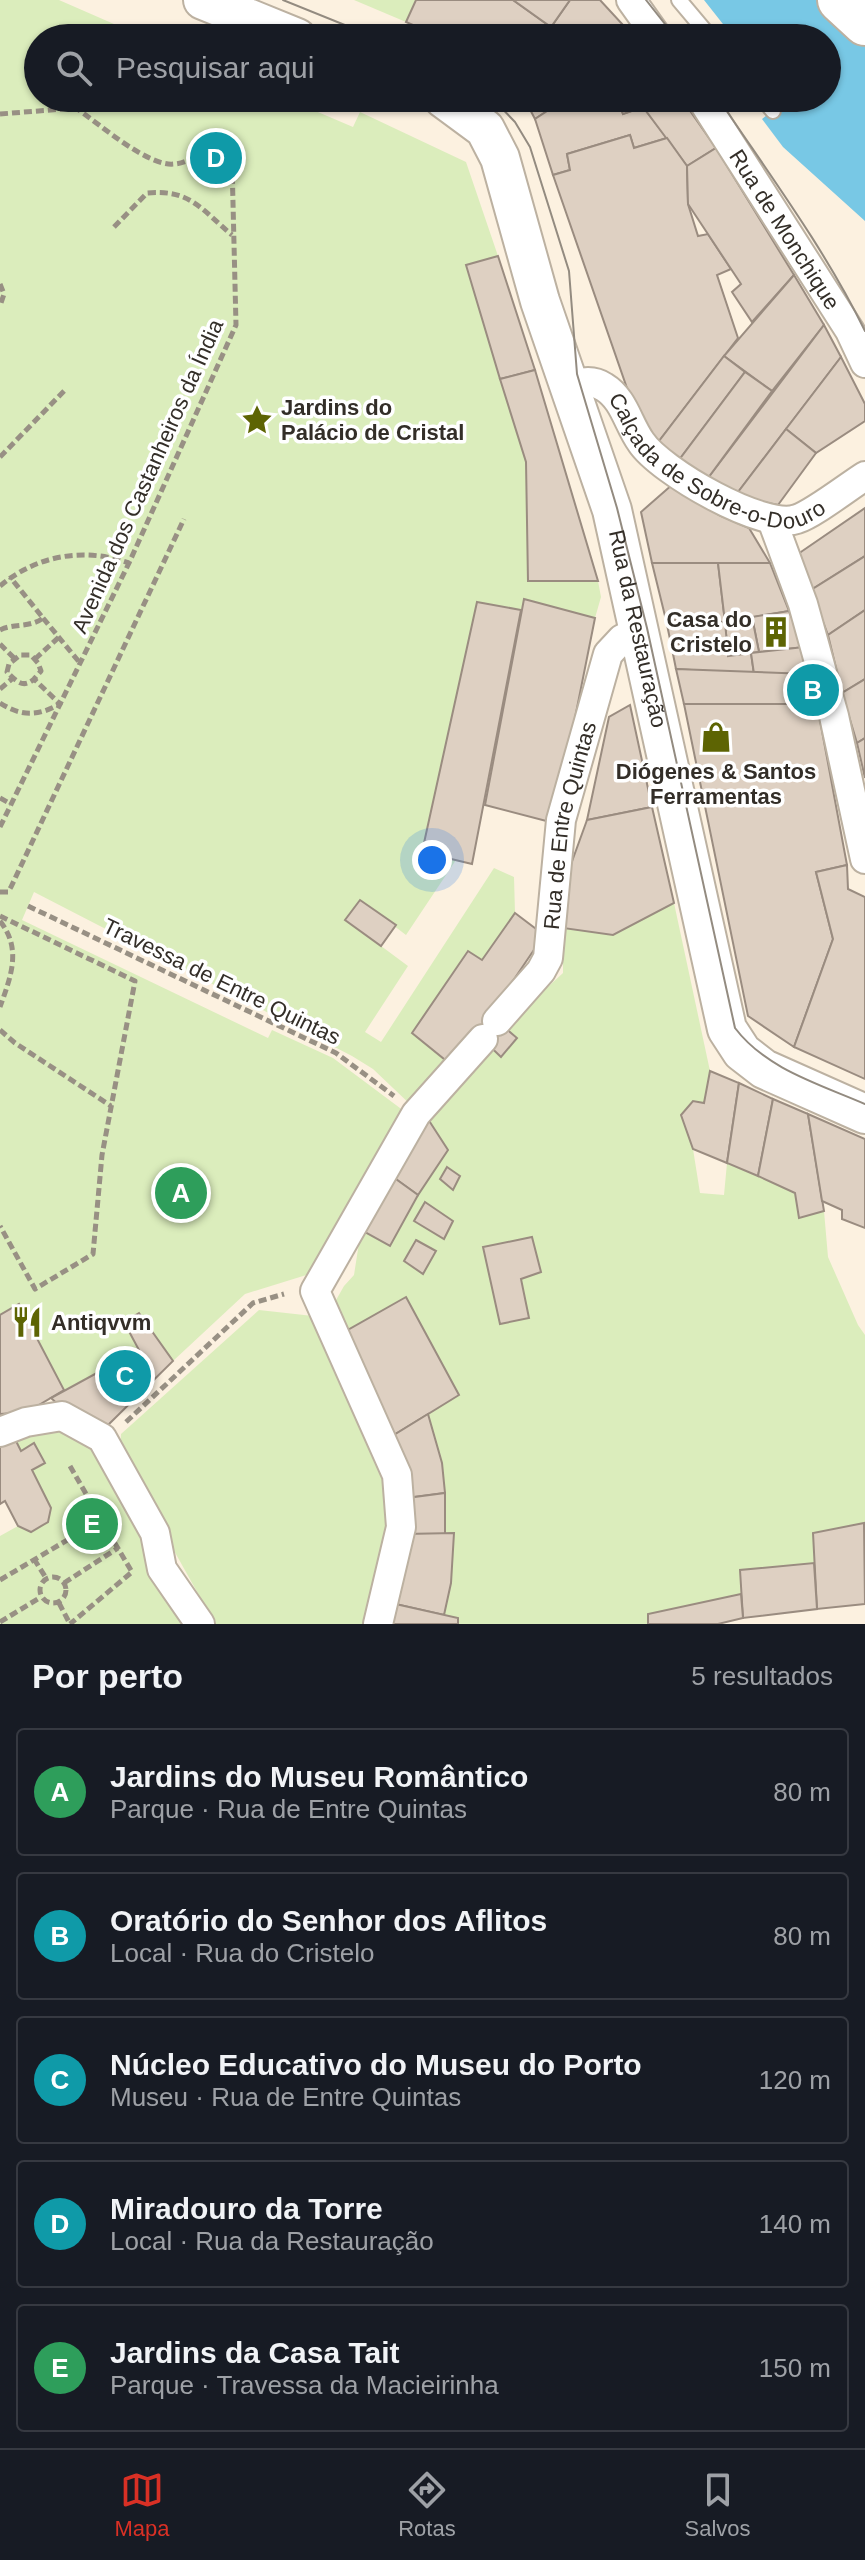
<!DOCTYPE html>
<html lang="pt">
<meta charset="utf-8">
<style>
body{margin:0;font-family:Helvetica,sans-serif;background:#242831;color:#f1f3f6}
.you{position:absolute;left:432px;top:860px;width:28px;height:28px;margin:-20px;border:6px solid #fff;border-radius:50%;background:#1a73e8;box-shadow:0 0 0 12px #1a73e833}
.badge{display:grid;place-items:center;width:52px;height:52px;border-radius:50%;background:#d93025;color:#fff;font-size:26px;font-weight:700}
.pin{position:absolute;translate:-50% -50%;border:4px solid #fff;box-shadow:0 2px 8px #0006}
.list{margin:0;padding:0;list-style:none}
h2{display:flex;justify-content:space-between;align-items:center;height:104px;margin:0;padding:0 32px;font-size:34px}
h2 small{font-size:26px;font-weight:400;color:#9ea1a6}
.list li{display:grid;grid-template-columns:52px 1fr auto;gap:24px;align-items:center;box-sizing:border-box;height:128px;margin:0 16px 16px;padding:0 16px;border:2px solid #363941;border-radius:8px}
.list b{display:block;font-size:30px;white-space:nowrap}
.list p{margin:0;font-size:26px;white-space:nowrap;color:#9ea1a6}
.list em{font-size:26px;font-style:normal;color:#9ea1a6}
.icon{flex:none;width:44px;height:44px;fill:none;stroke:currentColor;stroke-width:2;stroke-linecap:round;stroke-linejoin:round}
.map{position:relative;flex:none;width:865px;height:1624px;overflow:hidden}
.search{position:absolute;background:#171b24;box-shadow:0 2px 6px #0004;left:24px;right:24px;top:24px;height:88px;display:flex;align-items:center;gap:20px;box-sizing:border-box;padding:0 28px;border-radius:44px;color:#9ea1a6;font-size:30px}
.sheet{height:824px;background:#171b24}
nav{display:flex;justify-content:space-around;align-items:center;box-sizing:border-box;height:112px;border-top:2px solid #363941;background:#171b24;font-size:22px;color:#9ea1a6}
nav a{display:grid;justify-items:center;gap:4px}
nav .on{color:#d93025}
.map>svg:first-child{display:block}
.green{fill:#dbedbc;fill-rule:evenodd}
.water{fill:#78c8e5}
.building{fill:#ded0c2;stroke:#9a8c80;stroke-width:2}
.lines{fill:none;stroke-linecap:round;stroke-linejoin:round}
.lane-casing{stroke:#bcb1a1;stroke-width:18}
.street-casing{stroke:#bcb1a1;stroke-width:32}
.secondary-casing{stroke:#bcb1a1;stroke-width:42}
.primary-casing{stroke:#bcb1a1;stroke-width:48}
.path{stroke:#989084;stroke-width:5;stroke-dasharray:8 4;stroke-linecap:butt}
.lane{stroke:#fff;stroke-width:14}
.street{stroke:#fff;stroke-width:28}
.secondary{stroke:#fff;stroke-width:38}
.primary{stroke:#fff;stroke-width:44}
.tram{stroke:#938b80;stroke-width:2}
.labels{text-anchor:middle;stroke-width:7;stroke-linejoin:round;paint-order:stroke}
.street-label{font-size:22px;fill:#332e28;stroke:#fff}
.poi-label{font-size:22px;font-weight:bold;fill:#332e28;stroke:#fff;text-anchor:start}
</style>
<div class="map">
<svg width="865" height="1624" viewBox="0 0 865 1624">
<rect width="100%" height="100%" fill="#fcf1e0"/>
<g class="green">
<polygon points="0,0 59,0 146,38 38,38 38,98 285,98 353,127 360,112 466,162 498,256 466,265 526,462 528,581 598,581 601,597 595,618 524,599 521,610 477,603 422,852 456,860 406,935 360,900 346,920 408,966 365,1032 381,1042 494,868 514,877 515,913 482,960 467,951 412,1033 449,1063 413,1107 373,1069 352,1056 34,892 22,920 268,1038 272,1030 333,1058 408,1114 316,1272 245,1294 173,1361 139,1313 139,1350 64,1390 19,1305 0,1315"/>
<polygon points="354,0 416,0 406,22"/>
<path d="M674,903L710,1071L704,1103L693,1101L681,1115L693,1149L700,1193L724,1195L727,1163L795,1193L799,1218L824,1211L828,1257L858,1325L865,1335V1523L813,1533L814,1563L740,1570L741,1594L648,1614V1624H458V1618L444,1615L451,1583L445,1534V1493L442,1463L428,1414L458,1395L339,1335L331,1309L344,1286L354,1275L361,1230L390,1246L418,1195L448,1150L426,1116L490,1047L502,1057L517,1038L504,1027L563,973V928L613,935ZM424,1203L453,1221L444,1239L415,1221ZM531,1237L541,1272L521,1279L529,1318L500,1324L483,1248ZM415,1240L436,1251L423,1273L404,1261Z"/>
<polygon points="259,1310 313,1316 367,1432 388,1492 387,1522 368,1624 215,1624 120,1454 121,1434"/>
<polygon points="54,1425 78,1435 96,1452 139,1521 156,1588 175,1604 191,1624 0,1624 0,1536 18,1526 48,1522 51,1508 32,1470 44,1463 21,1451 12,1433"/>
</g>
<polygon class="water" points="704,0 865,0 865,221 783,147 762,119 784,102 782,98 827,98 827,38 734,38"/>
<g class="building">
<polygon points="416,0 513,0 551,27 570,0 600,0 635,38 443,38 406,22"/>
<polygon points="513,0 570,0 551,27"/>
<polygon points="524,98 567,98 535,119"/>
<polygon points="567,98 617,98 623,114 643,107 667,138 634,148 630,135 567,154 570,170 553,175 535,119"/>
<polygon points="617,98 681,98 716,148 687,166 643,107 623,114"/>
<polygon points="630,135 634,148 667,138 687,166 688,204 698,236 708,234 731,269 717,275 738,338 656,445 628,391 553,175 570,170 567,154"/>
<polygon points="716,148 794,275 752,322 732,292 741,284 688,204 687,166"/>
<circle cx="216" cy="158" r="10"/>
<polygon points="498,256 535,370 500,379 466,265"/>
<polygon points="794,275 824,325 772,391 724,356"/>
<polygon points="824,325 841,357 735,496 708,478"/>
<polygon points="724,356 745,372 679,460 656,445"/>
<polygon points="841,357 865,404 865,421 816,453 786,429"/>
<polygon points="535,370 598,581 528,581 526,462 500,379"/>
<polygon points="745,372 772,391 708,478 679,460"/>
<polygon points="786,429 816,453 778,505 735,496"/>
<polygon points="673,484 719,515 749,528 770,563 652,563 641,512"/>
<polygon points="865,508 865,556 811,590 795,556"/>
<polygon points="865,556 865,610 828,635 811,590"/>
<polygon points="652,563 718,563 725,622 666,620"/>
<polygon points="718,563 770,563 789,611 725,622"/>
<polygon points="524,599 595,618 554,823 485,805"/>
<polygon points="477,602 521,610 472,864 422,852"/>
<polygon points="865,610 865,679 842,693 828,635"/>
<polygon points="789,611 804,647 759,652 752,617"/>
<polygon points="752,617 759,652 728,656 725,622"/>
<polygon points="666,620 725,622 727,644 671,644"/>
<polygon points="671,644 727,644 728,656 751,653 754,674 676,669"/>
<polygon points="804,647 808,674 754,674 751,653"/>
<polygon points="676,669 808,674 817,704 684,704"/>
<polygon points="865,679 865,738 857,743 842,693"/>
<polygon points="684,704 817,704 847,865 816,872 833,939 794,1047 748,1016"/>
<polygon points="630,705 652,807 587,820 609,717"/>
<polygon points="865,738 865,778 857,743"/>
<polygon points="652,807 674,903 613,935 563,928 566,878 587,820"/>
<polygon points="847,865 848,889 865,897 865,1079 794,1047 833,939 816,872"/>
<polygon points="360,900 396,925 381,946 345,920"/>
<polygon points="515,913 544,935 490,1015 517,1038 501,1057 475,1032 449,1063 412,1033 468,951 482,960"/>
<polygon points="710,1071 739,1083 727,1163 693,1149 681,1115 693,1101 704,1103"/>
<polygon points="739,1083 773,1099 758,1176 727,1163"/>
<polygon points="773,1099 808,1114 824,1211 799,1218 795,1193 758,1176"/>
<polygon points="808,1114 865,1139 865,1228 842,1219 842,1210 822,1201"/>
<polygon points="426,1116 448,1150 418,1195 393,1177"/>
<polygon points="447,1167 460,1176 453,1190 440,1179"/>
<polygon points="393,1177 418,1195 390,1246 361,1230"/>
<polygon points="425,1202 453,1221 444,1239 414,1221"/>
<polygon points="532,1237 541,1272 521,1279 529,1318 500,1324 483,1247"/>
<polygon points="416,1240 436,1251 423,1274 404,1261"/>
<polygon points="406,1297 459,1395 389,1438 339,1335"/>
<polygon points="19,1304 64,1390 27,1412 0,1414 0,1315"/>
<polygon points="139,1313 173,1361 106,1427 62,1408 51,1398 139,1350 124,1322"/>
<polygon points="428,1414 442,1463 445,1493 407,1498 389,1438"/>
<polygon points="12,1433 21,1451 34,1443 45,1463 32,1470 51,1508 48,1522 31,1532 18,1526 5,1501 0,1504 0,1438"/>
<polygon points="445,1493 445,1534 405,1534 407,1498"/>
<polygon points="864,1523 865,1604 817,1609 813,1533"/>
<polygon points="454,1533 451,1583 444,1615 391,1603 405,1534"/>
<polygon points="814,1563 817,1609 743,1618 740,1570"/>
<polygon points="741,1594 743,1618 718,1624 648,1624 648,1614"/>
<polygon points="391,1603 458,1618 458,1624 386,1624"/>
</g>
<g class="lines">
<defs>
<g id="lane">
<polyline points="679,0 711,38"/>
<polyline points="762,98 773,111"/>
</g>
<g id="street">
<polyline points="631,0 658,38"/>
<path id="s1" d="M701,98L850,331L865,363"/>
<path id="s2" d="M568,387C580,382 592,379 604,387C624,399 628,424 641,442C660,471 764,531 797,519C813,514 849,486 865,476"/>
<polyline points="772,520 803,604 834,716 865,859"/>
<path id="s3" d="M497,1021L541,971L548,958L561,820L608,654L622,639L640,630"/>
<polyline points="0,1432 26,1422 62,1416 102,1438 155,1533 162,1569 200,1624"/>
<polyline points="378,1624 401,1527 397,1475 315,1291 416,1114 483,1039"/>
</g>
<g id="secondary">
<polyline points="203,0 297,38"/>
<path id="s4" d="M443,98L485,129L500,158L540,301L612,510L727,1029L742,1052L764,1069L865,1114"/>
</g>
<polyline id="primary" points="840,0 865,23"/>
</defs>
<use href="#lane" class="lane-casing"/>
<use href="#street" class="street-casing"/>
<use href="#secondary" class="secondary-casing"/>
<use href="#primary" class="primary-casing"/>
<g class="path">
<polyline points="74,98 76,108"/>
<polyline points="0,114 76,108"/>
<path d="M114,227L147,193C190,189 201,209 232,235"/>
<polyline points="0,284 4,294 0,306"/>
<polyline points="0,457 66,389"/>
<path d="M0,586C37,555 84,547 129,563"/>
<polyline points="43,618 80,663"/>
<path d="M0,630C14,623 30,628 43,618L10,577"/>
<polyline points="0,644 15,659"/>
<polyline points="35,659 59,637"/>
<polyline points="0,689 13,678"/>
<path d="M0,703C22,717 38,716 60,704L34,679C23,689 16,681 7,672L9,664L20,655H31L38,663L41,671L34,679"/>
<polyline points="0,798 11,804"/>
<path d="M0,827L129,563L236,325L232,162L229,151L220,144C204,149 191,163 174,164C148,167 98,123 76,108"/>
<polyline points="0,892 8,892 11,887 184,519"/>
<polyline points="28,906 336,1053 394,1096"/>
<polyline points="0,916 135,981 102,1155 93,1254 35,1289 0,1226"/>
<path d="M0,921C22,949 11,976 0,1007"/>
<polyline points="0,1030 15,1043 111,1106"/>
<polyline points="126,1422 253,1303 284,1294"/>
<polyline points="70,1466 101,1520"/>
<polyline points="34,1559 46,1578"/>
<circle cx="53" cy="1590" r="13"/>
<polyline points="0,1580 101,1520 132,1572 70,1624"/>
<polyline points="64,1583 118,1548"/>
<polyline points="59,1603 70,1624"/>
<polyline points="0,1622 41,1597"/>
</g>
<use href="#lane" class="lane"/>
<use href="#street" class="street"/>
<use href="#secondary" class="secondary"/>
<use href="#primary" class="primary"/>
<g class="tram">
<polyline points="283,0 377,38"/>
<polyline points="646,0 676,38"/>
<path d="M492,98L515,122L530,147L569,271L577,374L617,508L647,628L735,1028C766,1069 819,1084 865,1104"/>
<path d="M718,98C769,174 825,249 865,331"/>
</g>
</g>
<defs>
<symbol id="sight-bare" viewBox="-9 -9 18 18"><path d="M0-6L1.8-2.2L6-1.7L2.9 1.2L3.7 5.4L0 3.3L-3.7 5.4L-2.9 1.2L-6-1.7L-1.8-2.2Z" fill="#5d6403" stroke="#fff" stroke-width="2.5" paint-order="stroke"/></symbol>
<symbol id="building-bare" viewBox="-9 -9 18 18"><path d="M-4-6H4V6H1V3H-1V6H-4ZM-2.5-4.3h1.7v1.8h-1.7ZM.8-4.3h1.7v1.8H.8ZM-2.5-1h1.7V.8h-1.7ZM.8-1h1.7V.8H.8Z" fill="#5d6403" stroke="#fff" stroke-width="2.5" paint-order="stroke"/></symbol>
<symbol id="shop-bare" viewBox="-9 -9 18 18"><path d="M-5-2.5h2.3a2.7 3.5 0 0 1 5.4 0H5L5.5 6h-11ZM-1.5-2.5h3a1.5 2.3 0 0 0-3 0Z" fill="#5d6403" stroke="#fff" stroke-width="2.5" paint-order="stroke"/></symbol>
<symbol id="restaurant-bare" viewBox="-9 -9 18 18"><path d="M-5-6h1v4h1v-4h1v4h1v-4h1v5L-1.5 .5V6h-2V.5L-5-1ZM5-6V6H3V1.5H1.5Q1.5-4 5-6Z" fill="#5d6403" stroke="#fff" stroke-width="2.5" paint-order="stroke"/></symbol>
</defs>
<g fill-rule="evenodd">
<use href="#sight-bare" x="235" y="398" width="44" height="44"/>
<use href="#building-bare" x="754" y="610" width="44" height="44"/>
<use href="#shop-bare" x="694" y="715" width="44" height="44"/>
<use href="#restaurant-bare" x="5" y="1300" width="44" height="44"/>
</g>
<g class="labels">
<g class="street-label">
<text dy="8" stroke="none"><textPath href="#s1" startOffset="156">Rua de Monchique</textPath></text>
<text dy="8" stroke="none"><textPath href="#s2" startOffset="182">Calçada de Sobre-o-Douro</textPath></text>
<text transform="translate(147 476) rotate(-66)" y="8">Avenida dos Castanheiros da Índia</text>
<text dy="8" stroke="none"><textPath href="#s4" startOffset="576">Rua da Restauração</textPath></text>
<text dy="8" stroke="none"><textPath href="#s3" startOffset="216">Rua de Entre Quintas</textPath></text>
<text transform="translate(222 981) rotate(26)" y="8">Travessa de Entre Quintas</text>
</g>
<g class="poi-label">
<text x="281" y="415">Jardins do<tspan x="281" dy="25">Palácio de Cristal</tspan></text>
<text x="752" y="627" text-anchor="end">Casa do<tspan x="752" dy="25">Cristelo</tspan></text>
<text x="716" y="779" text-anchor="middle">Diógenes &amp; Santos<tspan x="716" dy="25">Ferramentas</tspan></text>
<text x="51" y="1330">Antiqvvm</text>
</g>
</g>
</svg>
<div class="you"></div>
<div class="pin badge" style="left:181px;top:1193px;background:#2e9e5b">A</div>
<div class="pin badge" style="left:813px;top:690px;background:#0f9aa8">B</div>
<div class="pin badge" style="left:125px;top:1376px;background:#0f9aa8">C</div>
<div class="pin badge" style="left:216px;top:158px;background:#0f9aa8">D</div>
<div class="pin badge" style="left:92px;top:1524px;background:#2e9e5b">E</div>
<div class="search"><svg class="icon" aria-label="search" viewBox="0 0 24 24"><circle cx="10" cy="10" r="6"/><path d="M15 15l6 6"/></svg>Pesquisar aqui</div>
</div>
<section class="sheet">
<h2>Por perto<small>5 resultados</small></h2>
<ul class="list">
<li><span class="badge" style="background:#2e9e5b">A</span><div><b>Jardins do Museu Romântico</b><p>Parque · Rua de Entre Quintas</p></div><em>80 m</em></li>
<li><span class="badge" style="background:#0f9aa8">B</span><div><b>Oratório do Senhor dos Aflitos</b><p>Local · Rua do Cristelo</p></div><em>80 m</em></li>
<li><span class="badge" style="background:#0f9aa8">C</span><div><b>Núcleo Educativo do Museu do Porto</b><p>Museu · Rua de Entre Quintas</p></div><em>120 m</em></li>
<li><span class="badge" style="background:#0f9aa8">D</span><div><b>Miradouro da Torre</b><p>Local · Rua da Restauração</p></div><em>140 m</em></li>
<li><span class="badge" style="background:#2e9e5b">E</span><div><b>Jardins da Casa Tait</b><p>Parque · Travessa da Macieirinha</p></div><em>150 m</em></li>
</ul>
</section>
<nav>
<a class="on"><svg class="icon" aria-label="map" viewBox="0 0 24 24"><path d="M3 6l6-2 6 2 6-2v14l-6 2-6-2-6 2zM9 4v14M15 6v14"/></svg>Mapa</a>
<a><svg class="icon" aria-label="directions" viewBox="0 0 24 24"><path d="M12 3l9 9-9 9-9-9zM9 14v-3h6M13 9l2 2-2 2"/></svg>Rotas</a>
<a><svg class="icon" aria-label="saved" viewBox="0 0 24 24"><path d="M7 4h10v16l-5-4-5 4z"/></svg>Salvos</a>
</nav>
